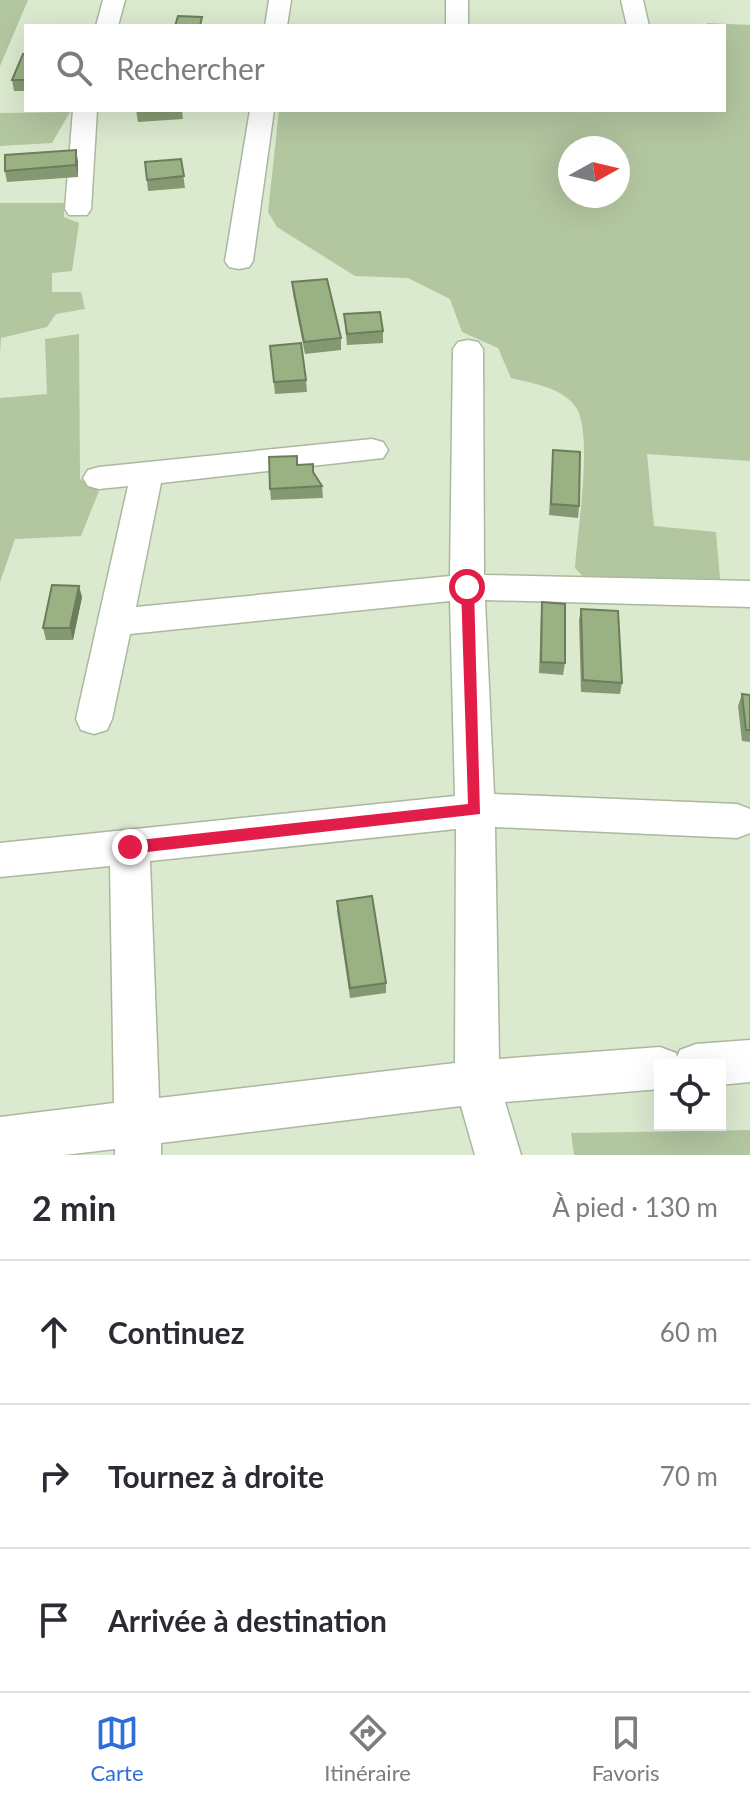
<!DOCTYPE html>
<html lang="fr">
<meta charset="utf-8">
<style>
body{margin:0;font-family:Lato,sans-serif;background:#f2f2f3;color:#2b2b33}
.controls{position:absolute;right:24px;bottom:24px;display:grid;overflow:hidden;border-radius:0px;box-shadow:0 8px 32px #0002}
.controls button{width:72px;height:72px;display:grid;place-items:center;padding:0;border:0;border-bottom:2px solid #e1e1e2;background:#fff;color:#2b2b33;font:40px sans-serif}
.compass{position:absolute;left:558px;top:136px;width:72px;height:72px;border-radius:50%;background:#fff;box-shadow:0 8px 32px #0002;rotate:82deg}
.stop{position:absolute;width:24px;height:24px;margin:-18px;border:6px solid #e11d48;border-radius:50%;background:#fff}
.stop.end{background:#e11d48;border-color:#fff;box-shadow:0 2px 8px #0008}
.list{margin:0;padding:0;list-style:none}
h2{display:flex;justify-content:space-between;align-items:center;height:104px;margin:0;padding:0 32px;font-size:34px}
h2 small{font-size:26px;font-weight:400;color:#7c7c81}
.list li{display:grid;grid-template-columns:52px 1fr auto;gap:24px;align-items:center;box-sizing:border-box;height:144px;padding:0 32px;border-top:2px solid #e1e1e2}
.list b{display:block;font-size:30px;white-space:nowrap}
.list em{font-size:26px;font-style:normal;color:#7c7c81}
.icon{flex:none;width:44px;height:44px;fill:none;stroke:currentColor;stroke-width:2;stroke-linecap:round;stroke-linejoin:round}
.map{position:relative;flex:none;width:750px;height:1155px;overflow:hidden}
.search{position:absolute;background:#fff;box-shadow:0 8px 32px #0002;left:24px;right:24px;top:24px;height:88px;display:flex;align-items:center;gap:20px;box-sizing:border-box;padding:0 28px;border-radius:0px;color:#7c7c81;font-size:30px}
.sheet{height:536px;background:#fff}
nav{display:flex;justify-content:space-around;align-items:center;box-sizing:border-box;height:112px;border-top:2px solid #e1e1e2;background:#fff;font-size:22px;color:#7c7c81}
nav a{display:grid;justify-items:center;gap:4px}
nav .on{color:#2d6edb}
.map>svg:first-child{display:block}
.green{fill:#b2c6a0;fill-rule:evenodd}
.lines{fill:none;stroke-linecap:round;stroke-linejoin:round}
.minor-casing{stroke:#abb89f;stroke-width:3}
.minor{fill:#fff;fill-rule:evenodd}
.wall{fill:#849971}
.shaded-wall{fill:#6c7d5c}
.building{fill:#9ab283;stroke:#6c7d5c;stroke-width:2}
.route{fill:#e11d48}
</style>
<div class="map">
<svg width="750" height="1155" viewBox="0 0 750 1155">
<rect width="100%" height="100%" fill="#dbe9cf"/>
<g class="green">
<polygon points="0,0 28,0 0,66"/>
<path d="M707,23L750,25V461L647,454L654,526L716,532L722,601L601,595L575,568C577,533 593,438 577,409C565,388 532,383 511,378L498,348L462,332L450,299L408,278L355,276L277,227L268,212L279,110H724V26H708ZM570,148H618V196H570Z"/>
<polygon points="70,112 52,143 0,146 0,113"/>
<polygon points="0,203 64,203 64,217 79,223 72,271 52,273 52,292 81,292 85,309 56,314 47,327 1,338 0,354"/>
<polygon points="79,334 80,479 99,491 81,536 15,539 0,582 0,398 47,394 45,339"/>
<polygon points="750,1130 750,1155 574,1155 571,1133"/>
</g>
<g class="lines">
<defs>
<g id="minor">
<polygon points="103,0 125,0 118,26 96,26"/>
<polygon points="269,0 291,0 287,26 265,26"/>
<rect x="446" y="0" width="22" height="26"/>
<polygon points="621,0 643,0 649,26 627,26"/>
<polygon points="73,110 97,110 91,209 87,215 69,215 65,209"/>
<polygon points="250,110 274,110 253,261 249,267 239,269 229,267 225,261"/>
<path d="M468,340L478,342L483,349L484,575L750,581V607L485,600L494,794L737,804L750,809V833L737,838L495,827L499,1059L660,1047L676,1053L677,1057L680,1050L696,1044L750,1040V1082L720,1085V1065H660V1089L505,1102L521,1155H475L461,1106L161,1143V1155H115V1149L64,1155H0V1117L114,1103L110,866L0,877V843L455,796L450,601L130,634L112,719L107,730L94,734L81,730L76,719L128,486L99,489L88,486L83,478L88,470L99,467L372,439L383,442L388,450L383,458L161,483L136,607L450,576L453,349L458,342ZM456,829L455,1063L159,1098L150,861Z"/>
</g>
</defs>
<use href="#minor" class="minor-casing"/>
<use href="#minor" class="minor"/>
</g>
<g class="wall">
<polygon points="26,54 26,91 14,91 12,80"/>
<polygon points="136,110 182,110 183,119 138,122"/>
<polygon points="181,159 185,188 148,191 145,162"/>
<polygon points="78,161 78,177 7,182 5,171"/>
<polygon points="292,282 341,338 341,350 305,354 293,294"/>
<polygon points="344,314 383,331 383,343 347,345"/>
<polygon points="270,346 306,380 307,392 275,394"/>
<polygon points="553,450 579,506 578,518 549,515"/>
<polygon points="313,472 322,486 323,498 271,500 270,489"/>
<polygon points="82,597 73,640 46,640 43,628"/>
<polygon points="542,602 565,663 563,675 539,673 541,614"/>
<polygon points="581,609 622,683 620,694 581,692 579,620"/>
<polygon points="742,694 750,695 750,742 742,741 738,706"/>
<polygon points="337,901 386,983 386,993 350,998 337,911"/>
</g>
<g class="shaded-wall">
<polygon points="76,150 78,161 78,177 76,165"/>
<polygon points="79,586 82,597 73,640 70,628"/>
</g>
<g class="building">
<polygon points="178,16 202,17 200,26 175,26"/>
<polygon points="23,54 26,54 26,80 12,80"/>
<polygon points="76,150 76,165 5,171 5,155"/>
<polygon points="181,159 184,176 147,180 145,162"/>
<polygon points="327,279 341,338 304,342 292,282"/>
<polygon points="380,312 383,331 347,334 344,314"/>
<polygon points="301,343 306,380 274,382 270,346"/>
<polygon points="553,450 580,452 579,506 551,504"/>
<polygon points="297,456 297,465 313,464 313,472 322,486 270,489 269,457"/>
<polygon points="52,585 79,586 70,628 43,628"/>
<polygon points="542,602 565,604 565,663 541,662"/>
<polygon points="581,609 618,611 622,683 583,680"/>
<polygon points="742,694 750,695 750,730 746,730"/>
<polygon points="372,896 386,983 350,988 337,901"/>
</g>
<polygon class="route" points="467,582 474,587 480,814 130,854 124,852 124,843 130,841 468,804 461,587"/>
</svg>
<div class="controls">
<button><svg class="icon" aria-label="locate" viewBox="0 0 24 24"><circle cx="12" cy="12" r="6"/><path d="M12 2v4M12 18v4M2 12h4M18 12h4"/></svg></button>
</div>
<svg class="compass" viewBox="-18 -18 36 36"><path d="M0-13l5 13h-10z" fill="#e53935"/><path d="M0 13l5-13h-10z" fill="#7c7c81"/></svg>
<div class="stop" style="left:467px;top:587px"></div>
<div class="stop end" style="left:130px;top:847px"></div>
<div class="search"><svg class="icon" aria-label="search" viewBox="0 0 24 24"><circle cx="10" cy="10" r="6"/><path d="M15 15l6 6"/></svg>Rechercher</div>
</div>
<section class="sheet">
<h2>2 min<small>À pied · 130 m</small></h2>
<ul class="list">
<li><svg class="icon" aria-label="ahead" viewBox="0 0 24 24"><path d="M12 20V5M6 11l6-6 6 6"/></svg><div><b>Continuez</b></div><em>60 m</em></li>
<li><svg class="icon" aria-label="right" viewBox="0 0 24 24"><path d="M7 20v-9h11M14 6l5 5-5 5"/></svg><div><b>Tournez à droite</b></div><em>70 m</em></li>
<li><svg class="icon" aria-label="arrive" viewBox="0 0 24 24"><path d="M6 21V4h12l-3 4 3 4H6"/></svg><div><b>Arrivée à destination</b></div></li>
</ul>
</section>
<nav>
<a class="on"><svg class="icon" aria-label="map" viewBox="0 0 24 24"><path d="M3 6l6-2 6 2 6-2v14l-6 2-6-2-6 2zM9 4v14M15 6v14"/></svg>Carte</a>
<a><svg class="icon" aria-label="directions" viewBox="0 0 24 24"><path d="M12 3l9 9-9 9-9-9zM9 14v-3h6M13 9l2 2-2 2"/></svg>Itinéraire</a>
<a><svg class="icon" aria-label="saved" viewBox="0 0 24 24"><path d="M7 4h10v16l-5-4-5 4z"/></svg>Favoris</a>
</nav>
